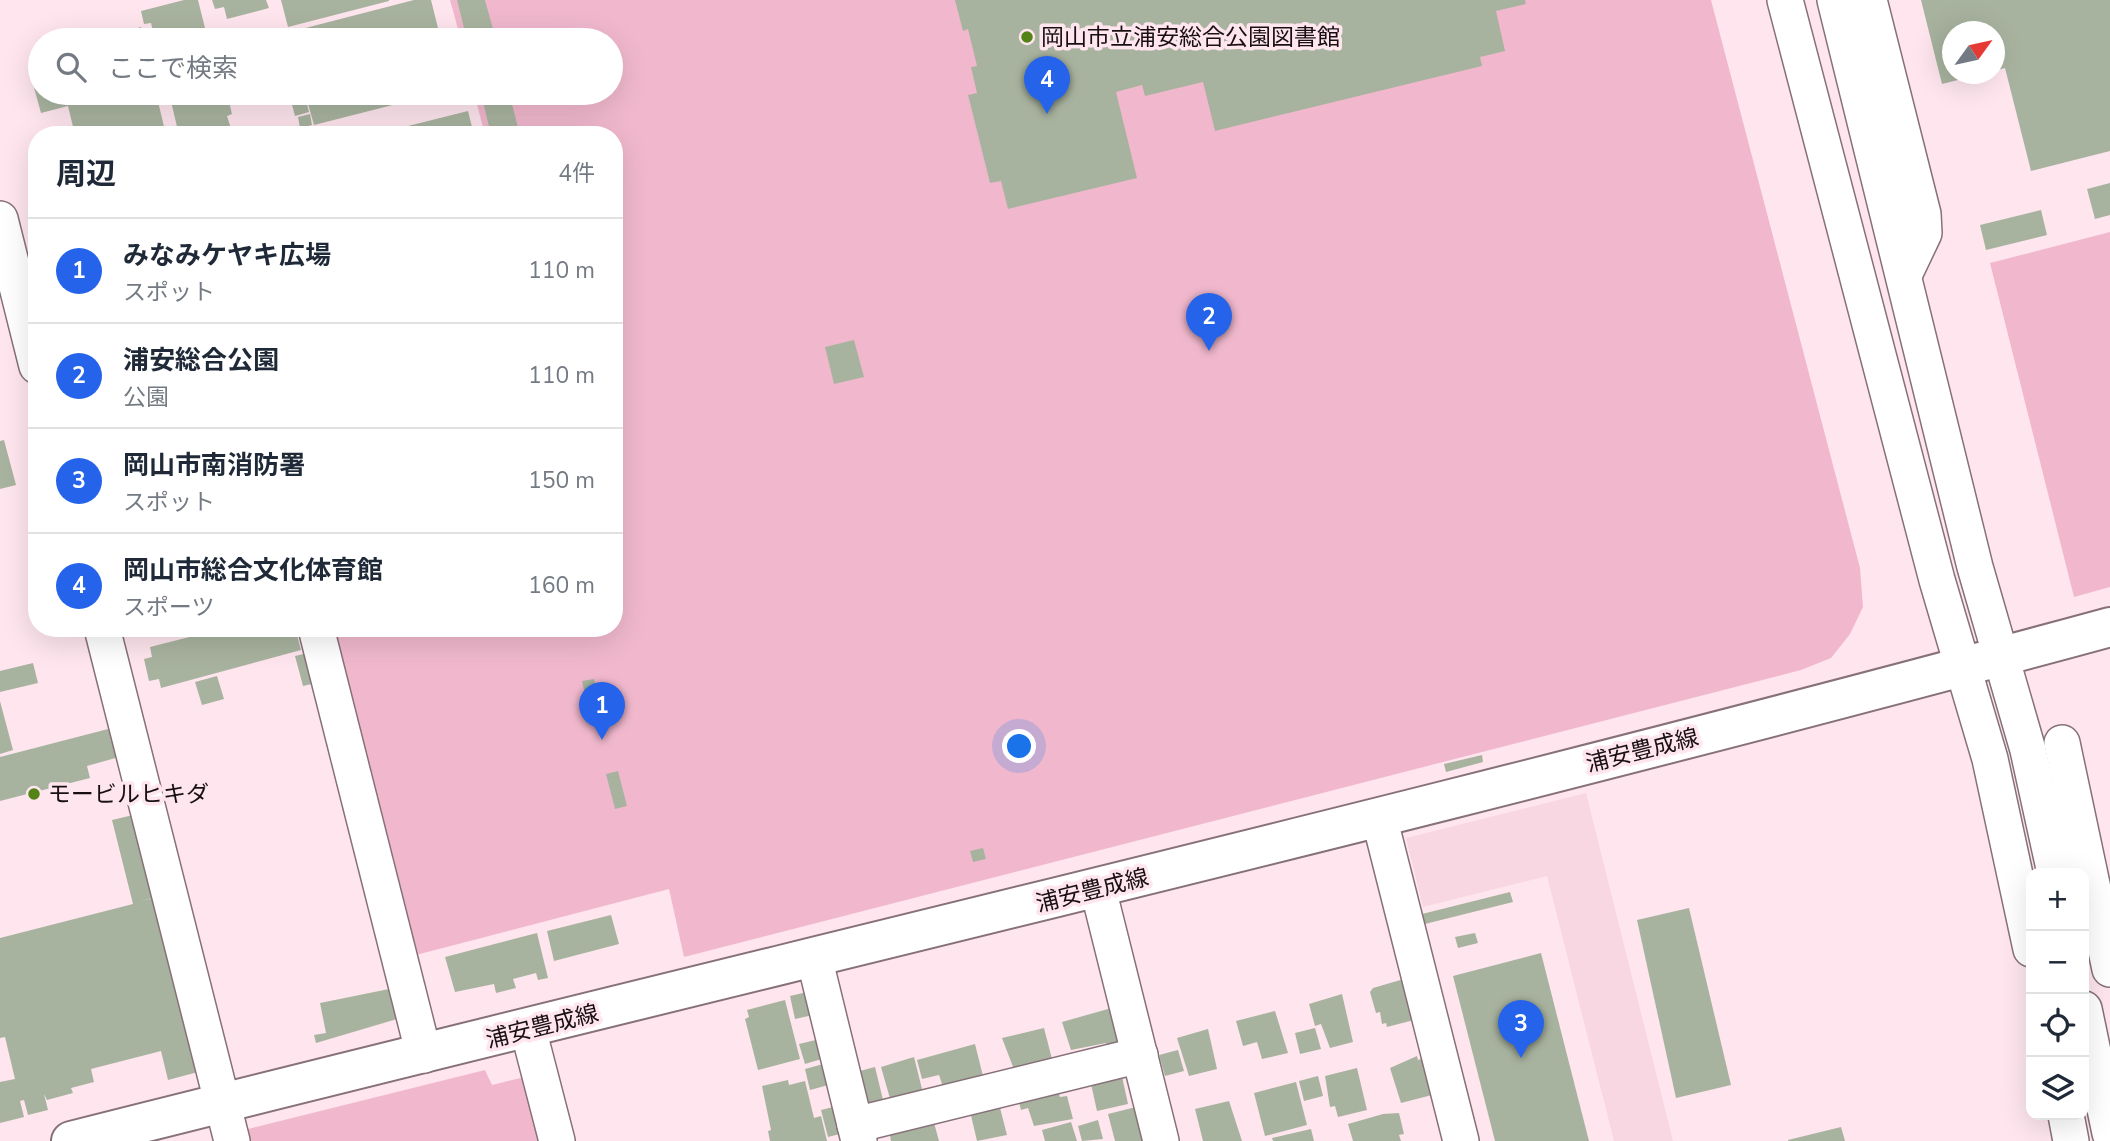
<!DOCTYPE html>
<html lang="ja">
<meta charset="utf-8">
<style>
body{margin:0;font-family:"Nunito Sans","Noto Sans JP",sans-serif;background:#f2f2f3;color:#1f2937}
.controls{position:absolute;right:21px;bottom:21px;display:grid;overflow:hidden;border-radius:14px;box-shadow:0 7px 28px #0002}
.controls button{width:63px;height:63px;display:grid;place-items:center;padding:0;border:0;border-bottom:2px solid #e0e1e3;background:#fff;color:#1f2937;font:35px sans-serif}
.compass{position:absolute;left:1942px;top:21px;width:63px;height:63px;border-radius:50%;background:#fff;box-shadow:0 7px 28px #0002;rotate:57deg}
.you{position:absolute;left:1020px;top:747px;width:24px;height:24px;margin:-18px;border:5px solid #fff;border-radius:50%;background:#1a73e8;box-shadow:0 0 0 10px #1a73e833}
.badge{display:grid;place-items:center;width:46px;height:46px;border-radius:50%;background:#2563eb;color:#fff;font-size:23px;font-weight:700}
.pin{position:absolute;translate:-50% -58px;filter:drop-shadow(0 2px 4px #0008)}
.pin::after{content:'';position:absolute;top:37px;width:24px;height:21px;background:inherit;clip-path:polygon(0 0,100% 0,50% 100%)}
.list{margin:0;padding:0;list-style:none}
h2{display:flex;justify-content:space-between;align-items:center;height:91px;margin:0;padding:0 28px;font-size:30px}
h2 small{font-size:23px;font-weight:400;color:#747a83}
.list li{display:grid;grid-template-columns:46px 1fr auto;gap:21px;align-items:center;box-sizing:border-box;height:105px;padding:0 28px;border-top:2px solid #e0e1e3}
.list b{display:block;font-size:26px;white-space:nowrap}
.list p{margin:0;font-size:23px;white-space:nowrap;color:#747a83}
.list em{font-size:23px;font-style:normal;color:#747a83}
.icon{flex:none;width:38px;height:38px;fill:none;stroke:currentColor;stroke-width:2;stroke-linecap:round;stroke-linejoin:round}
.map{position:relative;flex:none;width:2110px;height:1141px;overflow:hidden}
.search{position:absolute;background:#fff;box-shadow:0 7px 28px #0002;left:28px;top:28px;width:595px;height:77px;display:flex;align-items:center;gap:18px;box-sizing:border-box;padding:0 24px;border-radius:38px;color:#747a83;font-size:26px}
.panel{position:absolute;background:#fff;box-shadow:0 7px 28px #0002;left:28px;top:126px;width:595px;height:511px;border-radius:28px}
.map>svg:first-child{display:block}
.built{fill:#f8d7e3}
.green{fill:#f1b8cd}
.building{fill:#a8b39f}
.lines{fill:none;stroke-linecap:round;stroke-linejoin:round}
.minor-casing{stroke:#877179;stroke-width:38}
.major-casing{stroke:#877179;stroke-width:42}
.minor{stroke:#fff;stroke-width:35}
.major{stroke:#fff;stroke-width:38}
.poi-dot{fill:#538315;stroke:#fee5ee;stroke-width:2.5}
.labels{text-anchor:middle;stroke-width:7;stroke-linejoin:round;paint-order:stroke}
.poi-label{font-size:23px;fill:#180f13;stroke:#fee5ee;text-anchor:start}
.street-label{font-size:23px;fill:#180f13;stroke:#fee5ee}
</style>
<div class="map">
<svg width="2110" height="1141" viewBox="0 0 2110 1141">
<rect width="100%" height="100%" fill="#fee5ee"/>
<polygon class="built" points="1586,793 1673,1141 1614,1141 1547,876 1423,907 1406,838"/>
<g class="green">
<polygon points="450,0 1711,0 1860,568 1863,607 1850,634 1831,658 1801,670 684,957 669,889 412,956 332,628 614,628 614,135 485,135 474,93 611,93 611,40 461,40"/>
<polygon points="2110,232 2110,587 2074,597 1990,263"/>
<polygon points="485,1070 492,1085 529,1076 546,1141 251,1141 248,1129"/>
</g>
<g class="building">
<polygon points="184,0 198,0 208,40 155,40 151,23 144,24 141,11"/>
<polygon points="212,0 266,0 269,8 227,19 224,7 215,9"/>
<polygon points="281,0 389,0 389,1 288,27"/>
<polygon points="414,0 431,0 441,40 292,40 290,32"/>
<polygon points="457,0 485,0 496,40 467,40"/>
<polygon points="955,0 1525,0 1526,4 1496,11 1505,51 1480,57 1482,66 1215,131 1203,82 1145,96 1142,85 1116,92 1137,178 1008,209 1001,181 990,183 968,95 977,93 971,67 977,66 968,29 963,31"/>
<polygon points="1921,0 2110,0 2110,151 2031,171 2005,68 1994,71 1994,32 1952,32 1952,74 1982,74 1942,84"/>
<polygon points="141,27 145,40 95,40 95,39"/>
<polygon points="40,82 40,93 103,93 104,97 113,93 156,93 166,135 75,135 68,106 41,113 33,84"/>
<polygon points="169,93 227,93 232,114 227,116 233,135 179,135"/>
<polygon points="289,93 304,93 309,112 295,116"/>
<polygon points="305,93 436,93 436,94 314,125"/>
<polygon points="481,93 509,93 520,135 491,135"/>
<polygon points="468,111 474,135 397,135 396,129"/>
<polygon points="310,114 312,125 300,128 298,117"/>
<polygon points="2110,183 2110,215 2095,219 2087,189"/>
<polygon points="2041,210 2047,235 1986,250 1980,225"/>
<polygon points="854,340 864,377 834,384 825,347"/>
<polygon points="4,440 16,485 0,489 0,441"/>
<polygon points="225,628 295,628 301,650 161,688 159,679 149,681 144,659 152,657 150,647"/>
<polygon points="308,653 316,683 303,686 295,656"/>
<polygon points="33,663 38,683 0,692 0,671"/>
<polygon points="217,676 224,699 202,705 195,682"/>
<polygon points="594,679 603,714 590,716 582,681"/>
<polygon points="0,701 13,750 0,754"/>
<polygon points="112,728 119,757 87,766 90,778 0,801 0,757"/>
<polygon points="1482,755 1483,762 1446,772 1444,764"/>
<polygon points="618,771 627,806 615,809 606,774"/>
<polygon points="133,815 154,898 140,901 156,898 198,1072 168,1080 161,1051 91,1069 94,1082 71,1088 73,1093 47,1100 44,1094 48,1110 28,1115 24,1100 20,1101 24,1117 0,1123 0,1082 15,1079 5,1037 0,1038 0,938 133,904 112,820"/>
<polygon points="983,848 986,859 973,862 970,851"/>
<polygon points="1510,892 1513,902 1425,924 1422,914"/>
<polygon points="1689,908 1731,1085 1676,1098 1637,920"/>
<polygon points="611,915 619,944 554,961 547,931"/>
<polygon points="537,933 548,978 538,980 536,973 513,979 516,988 496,993 494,984 455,992 445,957"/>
<polygon points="1475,933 1478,943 1458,948 1455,937"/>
<polygon points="1541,953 1589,1141 1495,1141 1453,976"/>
<polygon points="1404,979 1414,1020 1387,1027 1386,1023 1382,1024 1380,1012 1376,1013 1370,992 1373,988"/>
<polygon points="389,989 397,1019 316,1043 314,1035 326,1033 320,1003"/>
<polygon points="807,992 813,1015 795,1019 790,996"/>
<polygon points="1342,994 1353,1042 1330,1048 1321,1024 1315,1026 1309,1004"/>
<polygon points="785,1000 800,1059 758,1070 745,1019 749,1017 747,1010"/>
<polygon points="1115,1007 1124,1043 1107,1050 1106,1043 1071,1050 1062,1022"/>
<polygon points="1275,1011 1288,1053 1262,1059 1257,1042 1243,1046 1236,1021"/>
<polygon points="1044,1028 1052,1059 1015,1072 1002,1038"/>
<polygon points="1315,1028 1321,1049 1300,1054 1295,1033"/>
<polygon points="1208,1029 1217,1069 1189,1076 1177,1038"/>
<polygon points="820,1039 825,1058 805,1064 799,1044"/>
<polygon points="975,1044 983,1076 943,1087 939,1075 922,1079 917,1060"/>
<polygon points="1178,1050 1184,1071 1165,1076 1159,1055"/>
<polygon points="1417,1056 1418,1060 1424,1058 1432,1095 1401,1103 1390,1068"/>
<polygon points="914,1057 923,1093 891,1102 881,1067"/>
<polygon points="827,1063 832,1084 810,1090 805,1069"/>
<polygon points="875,1067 884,1104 866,1109 856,1072"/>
<polygon points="1357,1068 1367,1110 1338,1117 1335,1106 1330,1107 1325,1076"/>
<polygon points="1121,1072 1128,1104 1097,1111 1089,1075"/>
<polygon points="1318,1076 1323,1096 1304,1101 1299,1081"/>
<polygon points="788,1080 789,1085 805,1081 814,1118 821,1116 827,1141 770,1141 768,1131 771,1130 762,1086"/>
<polygon points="1296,1082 1307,1125 1265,1136 1254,1093"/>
<polygon points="1057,1088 1060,1097 1067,1096 1073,1119 1034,1126 1028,1108 1021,1110 1018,1098"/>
<polygon points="998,1100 1007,1135 977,1141 969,1107"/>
<polygon points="1229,1101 1242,1141 1203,1141 1195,1109"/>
<polygon points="837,1106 844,1133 828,1137 821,1110"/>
<polygon points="1136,1107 1145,1141 1115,1141 1108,1114"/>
<polygon points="1399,1113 1404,1134 1399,1135 1401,1141 1353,1141 1348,1124 1383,1114"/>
<polygon points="933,1119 939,1141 891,1141 889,1130"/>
<polygon points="1098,1120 1103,1139 1082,1141 1078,1126"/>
<polygon points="1071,1122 1077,1141 1045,1141 1042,1130"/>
<polygon points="1841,1127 1845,1141 1788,1141 1788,1140"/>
<polygon points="1311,1129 1314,1141 1273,1141 1272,1138"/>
</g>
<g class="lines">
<defs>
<g id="minor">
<polyline points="1785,0 1937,580 1990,759 2031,949"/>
<polyline points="1835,0 1975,567 2028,750 2055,873"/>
<polyline points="1869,0 1923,214 1924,233 1904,275"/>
<polyline points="0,219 37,366"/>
<polyline points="102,628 232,1141"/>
<polyline points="316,628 424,1055"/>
<polyline points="2062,743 2110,969"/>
<polyline points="1379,817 1461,1141"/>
<polyline points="1098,889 1161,1141"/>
<polyline points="814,957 859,1141"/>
<polyline points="2084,1009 2110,1133"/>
<polyline points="528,1029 557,1141"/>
<polyline points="2066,1115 2071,1141"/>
<polyline points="855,1125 1140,1055"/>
</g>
<path id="major" d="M71,1141C751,969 1434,811 2110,627"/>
</defs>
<use href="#minor" class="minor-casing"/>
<use href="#major" class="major-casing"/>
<use href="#minor" class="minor"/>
<use href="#major" class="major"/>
</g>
<g class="poi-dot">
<circle cx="1027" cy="37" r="7"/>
<circle cx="34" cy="794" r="7"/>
</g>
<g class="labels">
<g class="poi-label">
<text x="1041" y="45">岡山市立浦安総合公園図書館</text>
<text x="48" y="802">モービルヒキダ</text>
</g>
<g class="street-label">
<text transform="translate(1642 750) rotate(-14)" y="8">浦安豊成線</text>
<text transform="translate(1092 890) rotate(-14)" y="8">浦安豊成線</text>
<text transform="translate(542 1026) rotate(-14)" y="8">浦安豊成線</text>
</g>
</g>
</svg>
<div class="controls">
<button>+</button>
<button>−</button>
<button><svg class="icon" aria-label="locate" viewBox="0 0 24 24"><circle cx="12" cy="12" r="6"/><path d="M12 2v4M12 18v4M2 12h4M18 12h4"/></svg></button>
<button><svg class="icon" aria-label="layers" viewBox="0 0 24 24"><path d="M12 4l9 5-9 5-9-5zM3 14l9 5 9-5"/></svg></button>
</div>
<svg class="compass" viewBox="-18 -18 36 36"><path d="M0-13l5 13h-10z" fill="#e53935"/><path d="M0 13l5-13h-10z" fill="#747a83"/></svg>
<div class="you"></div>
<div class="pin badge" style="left:602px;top:740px">1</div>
<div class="pin badge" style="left:1209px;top:351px">2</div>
<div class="pin badge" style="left:1521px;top:1058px">3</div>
<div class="pin badge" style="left:1047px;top:114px">4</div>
<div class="search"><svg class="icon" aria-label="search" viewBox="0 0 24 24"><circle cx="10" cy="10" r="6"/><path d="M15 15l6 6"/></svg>ここで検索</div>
<section class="panel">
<h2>周辺<small>4件</small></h2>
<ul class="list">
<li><span class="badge">1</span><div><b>みなみケヤキ広場</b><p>スポット</p></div><em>110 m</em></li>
<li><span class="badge">2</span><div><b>浦安総合公園</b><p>公園</p></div><em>110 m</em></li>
<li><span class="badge">3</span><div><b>岡山市南消防署</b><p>スポット</p></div><em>150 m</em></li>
<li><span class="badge">4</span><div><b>岡山市総合文化体育館</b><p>スポーツ</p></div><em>160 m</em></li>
</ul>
</section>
</div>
